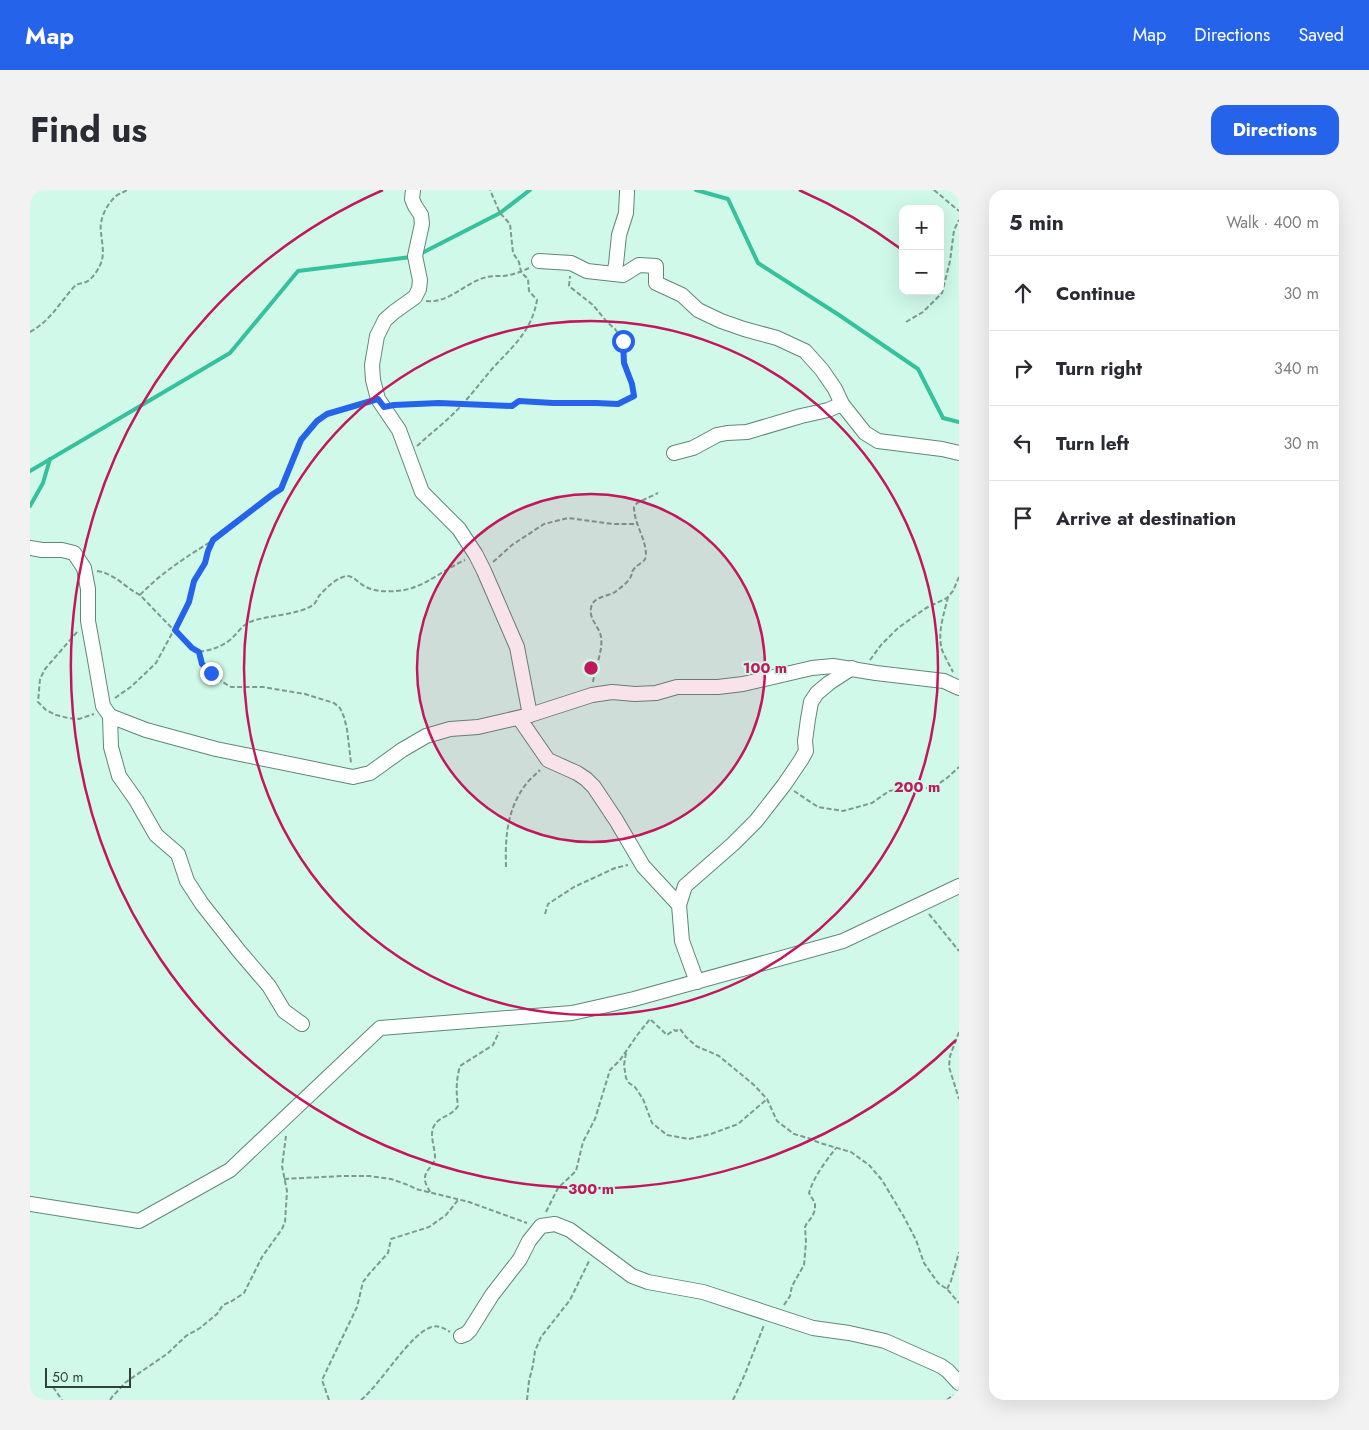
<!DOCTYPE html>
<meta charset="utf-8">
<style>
body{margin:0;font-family:Jost,sans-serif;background:#f2f2f3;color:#2b2b33}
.controls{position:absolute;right:15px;top:15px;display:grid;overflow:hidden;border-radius:10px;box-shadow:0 5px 20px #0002}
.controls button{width:45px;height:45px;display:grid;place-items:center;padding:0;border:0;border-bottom:1px solid #e1e1e2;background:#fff;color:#2b2b33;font:25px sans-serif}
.scale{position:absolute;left:15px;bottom:12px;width:86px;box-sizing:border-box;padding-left:5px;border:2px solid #30413b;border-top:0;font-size:14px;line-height:18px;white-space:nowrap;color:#30413b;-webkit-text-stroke:4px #d0f9ea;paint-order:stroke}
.stop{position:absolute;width:15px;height:15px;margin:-11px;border:4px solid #2563eb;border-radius:50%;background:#fff}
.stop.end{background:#2563eb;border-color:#fff;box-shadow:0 1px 5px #0008}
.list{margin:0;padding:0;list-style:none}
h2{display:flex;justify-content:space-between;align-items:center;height:65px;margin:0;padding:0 20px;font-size:21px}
h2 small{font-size:16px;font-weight:400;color:#7c7c81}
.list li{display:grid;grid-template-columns:32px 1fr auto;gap:15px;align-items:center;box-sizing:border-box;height:75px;padding:0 20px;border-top:1px solid #e1e1e2}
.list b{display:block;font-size:19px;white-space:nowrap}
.list em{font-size:16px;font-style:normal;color:#7c7c81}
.icon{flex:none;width:28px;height:28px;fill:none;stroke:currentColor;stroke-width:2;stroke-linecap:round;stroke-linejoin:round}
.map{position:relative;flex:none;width:929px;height:1210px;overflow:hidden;border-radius:15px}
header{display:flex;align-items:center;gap:30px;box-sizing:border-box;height:70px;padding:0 25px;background:#2563eb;color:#fff}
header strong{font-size:24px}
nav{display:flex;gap:28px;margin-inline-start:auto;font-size:18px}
.intro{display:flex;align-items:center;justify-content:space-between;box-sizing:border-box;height:120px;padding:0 30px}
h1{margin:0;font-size:35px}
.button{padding:12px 22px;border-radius:15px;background:#2563eb;color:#fff;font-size:18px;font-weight:700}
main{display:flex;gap:30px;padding:0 30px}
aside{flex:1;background:#fff;border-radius:15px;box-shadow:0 5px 20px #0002}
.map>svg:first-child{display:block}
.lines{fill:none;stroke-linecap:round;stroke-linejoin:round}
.stream{stroke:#35c19c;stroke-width:4}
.minor-casing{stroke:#618779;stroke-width:16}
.path{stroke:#7d9a90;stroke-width:2;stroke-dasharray:5 2.5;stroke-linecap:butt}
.minor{stroke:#fff;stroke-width:14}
.route{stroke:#2563eb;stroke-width:6}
.ring{fill:none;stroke:#c2185b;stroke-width:2.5}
.centre{fill:#c2185b;stroke:#d0f9ea;stroke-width:2.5}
.ring-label{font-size:15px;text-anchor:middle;font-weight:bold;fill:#c2185b;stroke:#d0f9ea;stroke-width:4;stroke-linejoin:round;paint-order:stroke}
</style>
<header>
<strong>Map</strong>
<nav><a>Map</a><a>Directions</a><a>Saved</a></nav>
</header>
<div class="intro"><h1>Find us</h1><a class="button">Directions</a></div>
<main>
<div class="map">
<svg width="929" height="1210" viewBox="0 0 929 1210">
<rect width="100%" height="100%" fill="#d0f9ea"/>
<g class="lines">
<g class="stream">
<polyline points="666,0 698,9 728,73 809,125 888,179 913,228 929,232"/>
<polyline points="390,64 470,23 500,0"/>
<polyline points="0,281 200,163 268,81 381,67"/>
<polyline points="0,316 13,293 20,269"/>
</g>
<defs>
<g id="minor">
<polyline points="383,0 382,9 385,16 391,25 392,34 385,66 390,90 389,99 385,107 364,122 355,130 347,146 342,175 343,190 348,209 369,240 392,302 429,339 446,365 454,381 487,457 500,525"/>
<polyline points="509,71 541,73 557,81 593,85 609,75 626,76 626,93 652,105 668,120 691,131 714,139 747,148 775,161 792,180 805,199 812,214 835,243 848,251 912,259 929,263"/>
<polyline points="584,84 586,74 589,45 596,23 597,2"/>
<polyline points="644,263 663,258 687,245 697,243 717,242 771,226 798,220 812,214"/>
<polyline points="0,358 12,360 32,360 44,363 54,378 58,399 58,431 64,464 73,516 80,526 116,540 186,559 323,587 340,583 372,560 396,546 420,539 448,537 500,525 562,505 582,502 605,504 626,503 647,497 688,497 713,494 782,478 803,476 846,483 914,491 929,498"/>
<polyline points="80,526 81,557 89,586 106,610 126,645 148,664 157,691 172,714 209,761 239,796 254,821 272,834"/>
<polyline points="489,528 518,570 547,583 556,589 564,597 586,630 613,676 649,715 652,751 667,792"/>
<polyline points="649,715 655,696 703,654 726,631 754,595 771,570 776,561 775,551 778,529 781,512 787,503 799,493 822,478"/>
<polyline points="0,1014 109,1031 200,980 350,838 542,823 604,809 813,751 929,696"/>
<polyline points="431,1146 436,1144 440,1140 462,1105 490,1069 499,1051 511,1036 525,1034 540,1040 602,1086 618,1092 673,1102 783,1138 819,1143 855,1151 911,1176 918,1181 929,1193"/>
</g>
</defs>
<use href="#minor" class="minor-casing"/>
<g class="path">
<polyline points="904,0 929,21"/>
<path d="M396,111C419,114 435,92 457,87C462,86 468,86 473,86C482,85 491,82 499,78"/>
<polyline points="876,132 893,122 912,103 920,71 924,40 929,30"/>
<path d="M0,142C20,131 28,115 43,98C47,93 51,94 56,92C63,89 70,77 72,70C74,61 72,52 71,43C69,31 75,17 84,8C87,4 93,3 97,0"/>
<polyline points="366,215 409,213 482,216 489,211 523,213 567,213 588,214 603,206 602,193 594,173 593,151 585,139 577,132 563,115 539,96 540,86"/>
<path d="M387,256C401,243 417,231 430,217C441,205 451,192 462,179C482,157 502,141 507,110L499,101L498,89L491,82L489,72L483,63L480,34L470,23L460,0"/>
<polyline points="463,372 482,355 514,334 538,328 583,334 607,334"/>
<path d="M67,381C86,384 94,397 110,405L161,458L169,462L173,474L181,483L191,491L201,497H233L275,504L304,513L310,518L314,527L317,539L321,573"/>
<path d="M110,405C131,383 156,367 182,351"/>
<path d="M918,407C914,424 907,443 912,460C915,467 919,474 923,482"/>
<polyline points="47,442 15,479 10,489 8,512 16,520 26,525 38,528 49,529 64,524"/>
<path d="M169,462C181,460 191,457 200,450C207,444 212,435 220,432C237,425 269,425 283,415C286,413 287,409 289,406C295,399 304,390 313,387C323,383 327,393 336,397C344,401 356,402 366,401C392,400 412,380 435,370"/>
<polyline points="840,470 851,455 868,438 896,418 917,408 923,401 929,387"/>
<path d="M563,492C565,477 575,457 570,443C567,435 559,428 561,418C563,406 577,407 585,402C590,398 599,392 601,386C603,382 601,382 604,379C608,373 616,373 616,365C616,348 604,334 604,317L607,313L628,303"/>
<polyline points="85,508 102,496 126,473 159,412 164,391 175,373 178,361 183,350 243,304 251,299 271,250 287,231 297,224 337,212"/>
<polyline points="764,601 788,617 813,621 842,613 859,601 877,598 890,599 904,597 917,588 929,577"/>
<path d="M476,677C475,647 477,619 496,594C500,589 505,585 510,580"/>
<polyline points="515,724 518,714 544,697 585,678 598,675"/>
<polyline points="899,724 929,761"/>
<polyline points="929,842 920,866 919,877 929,909"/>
<polyline points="596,863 594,875 596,888 599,893 605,897 613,909 622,933 637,945 659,949 681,944 708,934 737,909"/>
<polyline points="254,989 313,986 339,986 361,989 378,995 386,999 439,1012 497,1033"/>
<path d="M400,1002C398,998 394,992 395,987C396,979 405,975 405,967C405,957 399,945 404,936C409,926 421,927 428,916C426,902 426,890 430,876L463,855L469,842"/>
<polyline points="516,1022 528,998 546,981 553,952 565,929 580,880 590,870 608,844 620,829 637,845 644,840 646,841 650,839 656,847 666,856 689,866 724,895 737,909 747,931 764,944 778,948 790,953 821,962 839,975 852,990 874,1027 886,1050 894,1073 908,1093 917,1099 929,1113"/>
<polyline points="917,1099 921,1091 929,1062"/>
<path d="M754,1115L760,1106L762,1096L774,1075L776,1052L775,1037L777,1033L782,1027L785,1020V1013L779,1003C784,986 796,971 806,958"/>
<polyline points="23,1197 32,1210"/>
<polyline points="80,1210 82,1207 96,1192 137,1164 156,1146 170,1138 187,1124 193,1115 202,1111 214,1103 232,1067 252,1039 255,1032 257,1001 252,976 256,946"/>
<polyline points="299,1210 292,1190 327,1117 333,1092 339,1084 358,1063 361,1049 399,1037 416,1025 428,1010"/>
<path d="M331,1210C350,1195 382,1141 402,1137C409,1135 414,1138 420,1142"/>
<polyline points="497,1210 499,1191 503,1175 505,1161 511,1147 540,1110 560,1069"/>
<polyline points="703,1210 715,1184 734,1135"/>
<polyline points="917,1210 923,1205"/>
</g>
<use href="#minor" class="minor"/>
</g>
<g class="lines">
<polyline class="route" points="181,483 172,474 169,462 162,458 145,440 159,412 164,391 175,373 178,361 183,350 243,304 251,299 271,250 287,231 297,224 348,209 354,217 364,215 409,213 482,216 489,211 523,213 566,213 588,214 604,206 602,194 594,173 593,151"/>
</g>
<circle cx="561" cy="478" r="174" fill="#c2185b" fill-opacity=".12"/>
<g class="ring">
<circle cx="561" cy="478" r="174"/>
<circle cx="561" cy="478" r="347"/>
<path d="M926 850A521 521 0 1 1 353 0M769 0A521 521 0 0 1 871 59"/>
</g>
<circle cx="561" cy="478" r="8" class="centre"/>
<g class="ring-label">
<text x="735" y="483">100 m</text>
<text x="887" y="602">200 m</text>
<text x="561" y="1004">300 m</text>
</g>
</svg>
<div class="controls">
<button>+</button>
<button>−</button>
</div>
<div class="scale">50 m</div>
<div class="stop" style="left:593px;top:151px"></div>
<div class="stop end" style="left:181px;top:483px"></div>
</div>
<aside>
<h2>5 min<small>Walk · 400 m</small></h2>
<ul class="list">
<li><svg class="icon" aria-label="ahead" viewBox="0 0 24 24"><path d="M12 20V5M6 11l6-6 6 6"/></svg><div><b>Continue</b></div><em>30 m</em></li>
<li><svg class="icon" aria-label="right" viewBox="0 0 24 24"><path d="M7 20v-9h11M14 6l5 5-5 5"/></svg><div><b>Turn right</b></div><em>340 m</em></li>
<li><svg class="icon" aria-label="left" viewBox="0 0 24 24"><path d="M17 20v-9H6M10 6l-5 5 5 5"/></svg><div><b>Turn left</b></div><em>30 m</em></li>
<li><svg class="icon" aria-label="arrive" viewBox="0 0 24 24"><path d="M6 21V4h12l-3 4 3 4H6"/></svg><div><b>Arrive at destination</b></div></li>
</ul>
</aside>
</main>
